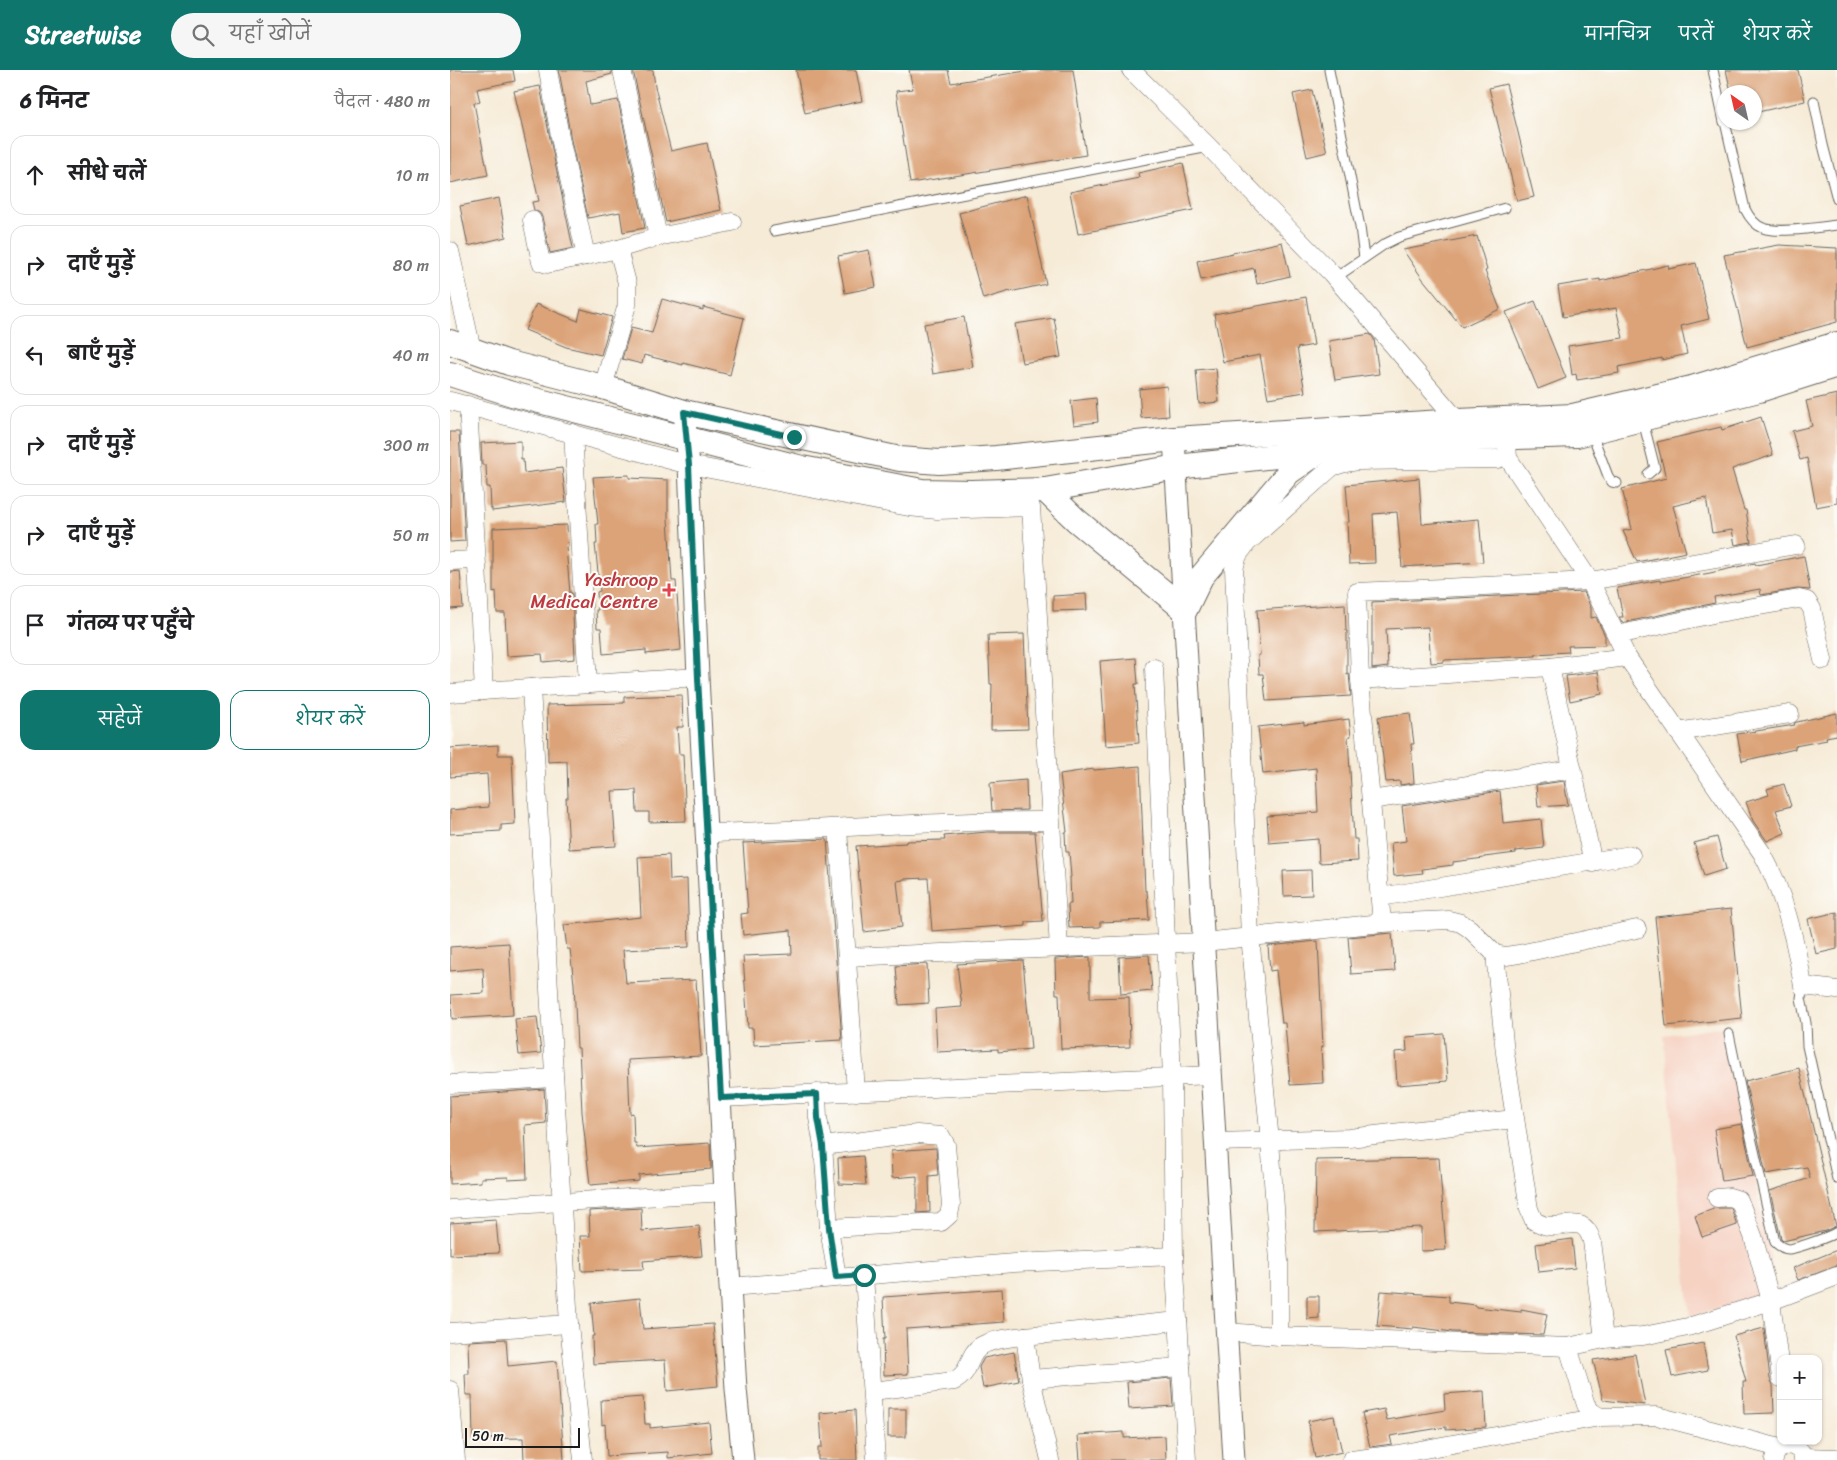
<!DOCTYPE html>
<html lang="hi">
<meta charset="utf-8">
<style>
body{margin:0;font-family:Sriracha,"Playpen Sans Deva",sans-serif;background:#f6f6f6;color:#202124}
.controls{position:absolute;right:15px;bottom:15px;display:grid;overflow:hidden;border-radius:10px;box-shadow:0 1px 4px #0004}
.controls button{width:45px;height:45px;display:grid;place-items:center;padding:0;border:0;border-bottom:1px solid #e0e0e0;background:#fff;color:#202124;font:25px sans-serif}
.compass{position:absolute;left:1267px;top:15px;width:45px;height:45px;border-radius:50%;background:#fff;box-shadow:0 1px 4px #0004;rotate:326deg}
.scale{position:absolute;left:15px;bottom:12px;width:115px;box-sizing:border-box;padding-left:5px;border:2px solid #1c1c1c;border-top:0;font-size:14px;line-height:18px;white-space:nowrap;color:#1c1c1c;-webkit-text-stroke:4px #fdfcf7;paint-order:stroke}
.stop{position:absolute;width:15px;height:15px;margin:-11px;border:4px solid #0f766e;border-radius:50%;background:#fff}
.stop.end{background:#0f766e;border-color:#fff;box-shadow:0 1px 5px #0008}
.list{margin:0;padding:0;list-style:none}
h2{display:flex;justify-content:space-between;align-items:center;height:65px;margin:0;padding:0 20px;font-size:21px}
h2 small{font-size:16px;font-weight:400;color:#757577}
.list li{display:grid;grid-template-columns:32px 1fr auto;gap:15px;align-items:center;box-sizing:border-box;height:80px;margin:0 10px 10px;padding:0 10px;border:1px solid #e0e0e0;border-radius:15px}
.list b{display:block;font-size:19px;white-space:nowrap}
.list em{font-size:16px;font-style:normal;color:#757577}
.actions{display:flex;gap:10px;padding:15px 20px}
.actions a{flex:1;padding:11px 0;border:1px solid #0f766e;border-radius:15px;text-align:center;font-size:18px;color:#0f766e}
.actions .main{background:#0f766e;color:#fff}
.icon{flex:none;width:28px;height:28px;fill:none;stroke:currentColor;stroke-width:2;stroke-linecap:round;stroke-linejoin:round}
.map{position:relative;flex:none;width:1387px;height:1390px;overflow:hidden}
header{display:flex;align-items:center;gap:30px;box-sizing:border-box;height:70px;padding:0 25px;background:#0f766e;color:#fff}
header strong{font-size:24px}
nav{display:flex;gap:28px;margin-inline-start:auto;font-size:18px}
.search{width:350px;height:45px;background:#f6f6f6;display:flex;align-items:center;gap:12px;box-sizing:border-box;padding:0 18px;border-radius:28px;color:#757577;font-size:19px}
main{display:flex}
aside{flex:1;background:#fff}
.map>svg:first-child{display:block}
.built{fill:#f6d2c3}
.building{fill:#dca378}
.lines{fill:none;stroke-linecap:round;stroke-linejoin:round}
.service-casing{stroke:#68645d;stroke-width:11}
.minor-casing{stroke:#68645d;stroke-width:19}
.tertiary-casing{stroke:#68645d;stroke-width:23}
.secondary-casing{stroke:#68645d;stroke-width:26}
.service{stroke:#fff;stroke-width:9}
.minor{stroke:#fff;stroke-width:18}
.tertiary{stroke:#fff;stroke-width:21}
.secondary{stroke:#fff;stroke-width:24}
.route{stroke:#0f766e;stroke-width:6}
.health-dot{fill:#e0444e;stroke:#fdfcf7;stroke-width:2}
.labels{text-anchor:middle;stroke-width:4;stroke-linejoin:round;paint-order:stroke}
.health-label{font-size:19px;fill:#be3a42;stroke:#fdfcf7;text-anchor:end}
</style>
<header>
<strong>Streetwise</strong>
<div class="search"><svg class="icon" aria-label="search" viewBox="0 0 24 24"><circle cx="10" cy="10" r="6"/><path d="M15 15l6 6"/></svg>यहाँ खोजें</div>
<nav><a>मानचित्र</a><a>परतें</a><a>शेयर करें</a></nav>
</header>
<main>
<aside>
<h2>6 मिनट<small>पैदल · 480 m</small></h2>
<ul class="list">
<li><svg class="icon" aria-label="ahead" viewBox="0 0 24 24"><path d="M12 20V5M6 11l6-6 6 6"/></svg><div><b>सीधे चलें</b></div><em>10 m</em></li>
<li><svg class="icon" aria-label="right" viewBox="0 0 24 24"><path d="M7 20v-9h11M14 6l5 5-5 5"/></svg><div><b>दाएँ मुड़ें</b></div><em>80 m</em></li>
<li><svg class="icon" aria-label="left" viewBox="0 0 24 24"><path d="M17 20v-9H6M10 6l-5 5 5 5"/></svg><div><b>बाएँ मुड़ें</b></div><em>40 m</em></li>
<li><svg class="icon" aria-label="right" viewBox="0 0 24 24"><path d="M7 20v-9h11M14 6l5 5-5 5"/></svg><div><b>दाएँ मुड़ें</b></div><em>300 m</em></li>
<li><svg class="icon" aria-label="right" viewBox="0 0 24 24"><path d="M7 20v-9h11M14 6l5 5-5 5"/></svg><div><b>दाएँ मुड़ें</b></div><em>50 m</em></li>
<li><svg class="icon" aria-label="arrive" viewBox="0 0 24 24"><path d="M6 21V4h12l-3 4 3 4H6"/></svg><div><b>गंतव्य पर पहुँचे</b></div></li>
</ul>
<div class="actions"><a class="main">सहेजें</a><a>शेयर करें</a></div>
</aside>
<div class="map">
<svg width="1387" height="1390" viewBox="0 0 1387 1390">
<rect width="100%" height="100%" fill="#fdfcf7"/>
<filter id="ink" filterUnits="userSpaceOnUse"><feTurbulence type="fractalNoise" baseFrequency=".02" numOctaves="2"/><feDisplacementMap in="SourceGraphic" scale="10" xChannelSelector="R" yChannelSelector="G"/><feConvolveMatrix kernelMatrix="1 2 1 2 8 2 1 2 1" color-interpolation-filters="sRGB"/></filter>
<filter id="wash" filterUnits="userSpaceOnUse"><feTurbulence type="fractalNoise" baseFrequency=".0096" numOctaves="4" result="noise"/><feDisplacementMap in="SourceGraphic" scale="20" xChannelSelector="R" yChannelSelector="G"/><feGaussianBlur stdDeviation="1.12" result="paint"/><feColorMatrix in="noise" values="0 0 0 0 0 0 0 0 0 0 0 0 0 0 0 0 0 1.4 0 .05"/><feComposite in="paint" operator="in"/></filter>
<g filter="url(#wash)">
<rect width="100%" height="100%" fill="#f6ebd7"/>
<polygon class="built" points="1275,956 1327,1223 1240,1246 1214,965"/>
<g id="blocks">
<g class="building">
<polygon points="0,0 63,0 65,11 27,19 30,32 24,33 38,105 0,113"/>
<polygon points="109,0 161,0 162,4 136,11 140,35 168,30 195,158 173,162 170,142 138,148 121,70"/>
<polygon points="183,0 203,0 205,17 221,81 257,73 271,140 216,152"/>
<polygon points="346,0 406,0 412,31 355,43"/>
<polygon points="459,0 498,0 501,13 582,0 623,0 636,85 460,113 446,21 463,19"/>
<polygon points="1276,0 1348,0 1355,31 1304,43 1304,22 1281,22"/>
<polygon points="1056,14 1084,127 1067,131 1039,18"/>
<polygon points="90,16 101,74 123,178 100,183 92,147 90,143 84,140 82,132 89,131 64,21"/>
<polygon points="862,20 877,82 857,87 843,24"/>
<polygon points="733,93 743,140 628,164 620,122 689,108 688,103"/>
<polygon points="577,125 596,214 560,222 560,221 533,229 509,143"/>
<polygon points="49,128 56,167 18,176 10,136"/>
<polygon points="1027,166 1037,200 1035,201 1050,239 1012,257 972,208 953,180"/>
<polygon points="832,172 840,206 807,214 804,198 751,210 747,191"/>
<polygon points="1329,175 1387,178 1387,252 1297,277 1274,185"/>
<polygon points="419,180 426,217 395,223 388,186"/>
<polygon points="1246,193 1259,249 1231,256 1237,284 1212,290 1212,288 1168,297 1169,303 1127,310 1126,304 1122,305 1118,276 1173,268 1166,238 1113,247 1108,216 1150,209 1150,211 1218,195 1219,199"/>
<polygon points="856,227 864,275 847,278 855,322 818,328 810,285 773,292 764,244"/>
<polygon points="212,229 253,240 253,237 294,248 280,305 233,293 233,295 194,285 192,294 172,289 181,258 202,263"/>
<polygon points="1085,231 1116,308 1088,319 1056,242"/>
<polygon points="86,234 128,251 131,239 162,247 151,285 116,277 75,260"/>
<polygon points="514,247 523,297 483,304 474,254"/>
<polygon points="604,248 611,287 572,293 565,254"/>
<polygon points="920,264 924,269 929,304 885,310 879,271"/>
<polygon points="766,298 769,332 749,334 746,300"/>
<polygon points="717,316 719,346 691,348 689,319"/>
<polygon points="1387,324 1387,433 1366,437 1357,388 1350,390 1342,361 1362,356 1356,331"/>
<polygon points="646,328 648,352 624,355 621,331"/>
<polygon points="1311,347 1323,385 1282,399 1294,440 1296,440 1301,472 1285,475 1282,460 1262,463 1256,428 1223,436 1236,482 1187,492 1173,461 1182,459 1172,419 1216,408 1207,372 1271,357 1272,360"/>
<polygon points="0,362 9,362 15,471 0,472"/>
<polygon points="71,371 71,389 73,389 74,403 112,398 116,432 42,441 42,438 41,439 40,417 37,417 36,395 32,395 31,373"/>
<polygon points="179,405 179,408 218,410 218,449 222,511 226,511 231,580 196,584 196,580 153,584 151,558 147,558 146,540 148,540 147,522 150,521 145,474 147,474 146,454 148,454 143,407"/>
<polygon points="969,408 972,454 1029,449 1033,492 952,497 947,442 923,444 925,493 899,494 897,452 899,452 896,415"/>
<polygon points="117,455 118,477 116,477 120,523 122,523 125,589 93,592 92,584 57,586 55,543 47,543 46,521 43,522 43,458"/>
<polygon points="1354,486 1360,520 1347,519 1311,525 1310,519 1264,527 1265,533 1172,553 1169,547 1173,547 1167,518 1210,510 1210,512 1260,503 1305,493 1306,495"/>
<polygon points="10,501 13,538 0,539 0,502"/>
<polygon points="1134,522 1141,538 1141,548 1146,547 1155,566 1155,575 1118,576 1119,582 1086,584 1086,586 994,590 994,592 981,593 978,557 936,559 938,597 922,599 922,532"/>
<polygon points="636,524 637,540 603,541 603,526"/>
<polygon points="895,534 896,561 897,561 897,604 899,603 901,626 816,631 813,604 809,604 808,585 810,585 807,540"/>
<polygon points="574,564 578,659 541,660 542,614 540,614 538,565"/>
<polygon points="686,588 688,614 685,614 689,673 656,676 650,591"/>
<polygon points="1148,602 1152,624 1120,631 1116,606"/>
<polygon points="232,625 233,657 227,657 229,684 233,684 236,751 199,752 199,742 187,742 186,720 162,721 166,776 119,779 116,728 118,728 117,691 98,692 97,635 174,633 174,627"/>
<polygon points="960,643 964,674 961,674 964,713 950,715 950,711 936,712 928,647"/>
<polygon points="1387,643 1387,665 1376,667 1377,670 1345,676 1345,679 1292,691 1287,664 1345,655 1344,653 1347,652"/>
<polygon points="899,649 901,666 898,667 904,769 907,769 908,791 869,793 868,769 819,773 817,746 868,742 866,698 813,704 808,657 854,652 854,655"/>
<polygon points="48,675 48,685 62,685 65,754 51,755 51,761 0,764 0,740 39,737 37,704 0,707 0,678"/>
<polygon points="690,696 695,821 697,821 699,850 650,852 650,857 619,858 618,834 621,834 620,807 621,807 619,782 616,782 615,762 617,762 610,704 644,699 644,700"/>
<polygon points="576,710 577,740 542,741 540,713"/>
<polygon points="1114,711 1118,735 1088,737 1086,715"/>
<polygon points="1334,714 1341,736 1326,740 1335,763 1317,771 1303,751 1296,732 1319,725 1317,719"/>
<polygon points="1050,721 1053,753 1091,749 1094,778 1066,781 1066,783 1034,787 1034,788 1003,792 1003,795 972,799 973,803 944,806 941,773 956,771 952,736"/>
<polygon points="537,762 585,762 593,851 576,852 576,856 551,858 551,856 482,861 478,808 453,809 453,810 447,811 452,857 414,862 406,776 456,773 456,771 495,770 494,766"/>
<polygon points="1267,767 1276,799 1254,806 1244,773"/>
<polygon points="377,769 392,970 304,975 303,958 298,958 293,886 342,884 341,860 293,865 291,844 298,843 293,773"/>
<polygon points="219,785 220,810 237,809 239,877 173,880 176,913 246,910 251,986 178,990 180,1044 183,1043 184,1073 186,1073 187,1078 260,1073 261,1099 189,1105 189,1111 140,1115 132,1042 129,978 127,978 124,914 120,879 117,879 114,855 191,847 188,787"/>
<polygon points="861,800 862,825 834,826 833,801"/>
<polygon points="1281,839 1292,948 1216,956 1205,847"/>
<polygon points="1387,842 1387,879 1366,884 1358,849"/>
<polygon points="942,863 945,901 901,904 898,867"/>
<polygon points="868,871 873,977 871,977 873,1013 840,1015 835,953 832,953 826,900 820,901 818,876"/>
<polygon points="59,873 63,945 2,949 1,925 34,923 33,898 0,901 0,877"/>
<polygon points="699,885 702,921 671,924 669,887"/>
<polygon points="640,887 640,928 679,927 680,977 611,979 609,924 606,924 605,889"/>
<polygon points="573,890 581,979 548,982 548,979 487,982 485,939 512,937 507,894"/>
<polygon points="477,894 479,933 449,935 446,896"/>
<polygon points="87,947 91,983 69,985 65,949"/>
<polygon points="994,964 998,1011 947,1015 945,982 957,981 956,967"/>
<polygon points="1349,998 1386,1156 1375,1161 1333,1171 1331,1169 1320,1121 1360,1108 1357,1097 1316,1104 1295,1011"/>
<polygon points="94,1019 96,1053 75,1055 77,1109 58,1110 58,1107 31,1108 31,1112 0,1114 0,1026"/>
<polygon points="1292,1054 1303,1106 1272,1111 1264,1059"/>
<polygon points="486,1078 488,1105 479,1106 480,1142 467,1143 467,1106 442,1108 441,1081"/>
<polygon points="413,1086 416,1115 389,1114 388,1088"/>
<polygon points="989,1088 996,1180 971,1181 971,1157 865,1162 866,1090"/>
<polygon points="191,1138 192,1161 249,1156 252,1186 193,1191 194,1199 132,1201 130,1166 140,1166 139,1141"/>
<polygon points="1266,1138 1281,1138 1287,1155 1252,1167 1245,1146"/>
<polygon points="46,1150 49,1183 0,1185 0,1153"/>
<polygon points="1122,1169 1125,1198 1089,1202 1086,1174"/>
<polygon points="1387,1180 1387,1196 1348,1210 1343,1198"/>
<polygon points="552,1219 554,1252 456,1259 458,1304 434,1305 433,1269 435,1269 433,1227"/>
<polygon points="931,1221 999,1226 999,1232 1026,1235 1026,1237 1071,1242 1071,1239 1097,1244 1093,1265 1003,1262 963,1257 963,1259 927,1256"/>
<polygon points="857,1226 869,1226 869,1248 857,1249"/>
<polygon points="190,1228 193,1259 263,1254 268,1316 217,1321 215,1290 143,1294 142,1266 144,1266 141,1233"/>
<polygon points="1314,1258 1320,1309 1323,1315 1324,1343 1294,1344 1293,1312 1296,1312 1284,1266"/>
<polygon points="56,1269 58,1296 107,1291 114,1390 74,1390 73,1368 23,1369 22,1325 16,1325 15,1304 19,1304 18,1271"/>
<polygon points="1253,1273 1258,1300 1222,1307 1216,1280"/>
<polygon points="564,1282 569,1311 533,1318 529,1297 534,1288"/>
<polygon points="1185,1284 1195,1335 1153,1330 1143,1290"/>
<polygon points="721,1308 723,1336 679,1339 677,1312"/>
<polygon points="1034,1321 1036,1357 996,1360 996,1357 940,1366 942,1374 920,1377 912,1343 934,1339 937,1350 995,1340 994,1324"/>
<polygon points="193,1327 195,1354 200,1354 200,1358 259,1352 262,1383 218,1388 218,1382 157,1386 155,1354 152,1355 151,1330"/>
<rect x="438" y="1339" width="18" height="28"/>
<polygon points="405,1340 407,1390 368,1390 368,1377 372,1377 370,1343"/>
<polygon points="884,1346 892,1382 865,1388 858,1351"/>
<polygon points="674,1362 674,1368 715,1366 716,1390 630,1390 628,1365"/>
</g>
</g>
</g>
<g filter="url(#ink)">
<use href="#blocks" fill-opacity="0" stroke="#68645d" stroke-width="1"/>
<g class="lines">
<defs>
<g id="service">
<polyline points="879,0 910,157 914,188"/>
<polyline points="1263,0 1274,52"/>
<polyline points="1364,31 1373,75 1387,129"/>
<path d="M1275,52L1295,139C1299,147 1305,155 1313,158C1329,164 1369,157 1387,155"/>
<polyline points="324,161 759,77"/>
<polyline points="885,208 935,174 949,167 1055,138"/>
<polyline points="1193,351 1205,398 1198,404"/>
<polyline points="1141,361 1158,406 1162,412 1167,413"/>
<polyline points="1353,916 1351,928 1356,953 1357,976 1387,1109"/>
<path d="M1279,964L1295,1041L1325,1172C1329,1176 1333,1179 1339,1179C1348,1178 1379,1167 1387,1162"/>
</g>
<g id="minor">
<polyline points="98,0 111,72 136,186 168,179 208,167"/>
<polyline points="172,0 208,167 282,152"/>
<polyline points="681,0 759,77 881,203 1014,358"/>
<polyline points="82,150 91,192 97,194 136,186"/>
<polyline points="0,181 22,280"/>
<polyline points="153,317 177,235 177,213 168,179"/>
<polyline points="0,331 239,395 459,437 487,440 581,437 609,878"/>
<polyline points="18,335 34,621"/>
<path d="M1056,357L1058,388L1140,511L1177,587L1312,783C1334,823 1346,871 1353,916L1387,920"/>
<polyline points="123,363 138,614"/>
<polyline points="0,491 26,490"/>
<polyline points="1167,565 1263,544 1349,529 1357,531 1362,539 1373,590"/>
<polyline points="1100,597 1143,793"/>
<polyline points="704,598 722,1007 724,1186 737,1390"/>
<polyline points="910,610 1100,597 1177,587"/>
<polyline points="81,618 119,1254 133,1390"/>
<polyline points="0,623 248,607"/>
<polyline points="1228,662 1340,644"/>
<polyline points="921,730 1122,699"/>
<polyline points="388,758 406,1022"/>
<path d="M256,763C370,760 485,750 600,751"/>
<polyline points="930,827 1181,785"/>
<polyline points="932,853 910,610 907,522 1140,511 1346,475"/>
<path d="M1045,884L1055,983L1079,1139L1084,1151C1089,1153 1094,1156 1099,1156C1120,1157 1134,1145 1142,1171L1154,1269"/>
<polyline points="397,887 754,872 932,853 999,850 1011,853 1020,859 1045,884 1056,886 1069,884 1187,859"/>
<polyline points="0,1014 104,1008"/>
<polyline points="367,1023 368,1048 373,1076 379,1158 387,1207"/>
<polyline points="271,1028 761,1005"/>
<polyline points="766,1072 899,1068 1064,1049"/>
<polyline points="373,1076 467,1064 491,1066 496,1075 501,1135 499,1145 491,1152 379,1158"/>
<polyline points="1267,1128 1280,1127 1289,1130 1303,1166 1321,1231 1331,1308"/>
<polyline points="0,1139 276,1122"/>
<polyline points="414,1205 426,1390"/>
<polyline points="280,1217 564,1193 724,1186"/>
<polyline points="0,1262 119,1254"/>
<polyline points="777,1262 829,1266 1118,1277 1154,1269 1193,1266 1238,1257 1321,1231 1387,1206"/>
<polyline points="575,1266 581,1309 600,1390"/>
<polyline points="829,1266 829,1191 820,1071 800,866 784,499 788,485 797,473 882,397 895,393 908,391 1048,389"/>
<polyline points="1118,1277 1136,1335 1142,1342 1150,1347 1207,1346 1330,1378"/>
<polyline points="581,1309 731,1297"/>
<polyline points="0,1320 6,1390"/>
<path d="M422,1321L504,1311C523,1301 516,1286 531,1276C543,1268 583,1265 598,1264C641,1260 685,1255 728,1251"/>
<polyline points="1353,1387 1387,1388"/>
<polyline points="901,1390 948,1384 1150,1347"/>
<path d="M1324,1390C1325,1381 1330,1377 1339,1375C1347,1377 1353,1381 1353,1390"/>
</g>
<g id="tertiary">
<polyline points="235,352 239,395 248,607 280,1217 286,1319 293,1390"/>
<polyline points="724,369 784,1390"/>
</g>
<g id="secondary">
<polyline points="0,272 59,293 153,317 234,342 450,389 489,392 546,388 724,369 1008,351 1123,346 1242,318 1387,274"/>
<polyline points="0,304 62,324 352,398 472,421 521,422 595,420 727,397 871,381 1039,368 1127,365 1309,320 1387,295"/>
<polyline points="595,420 626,450 735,540 751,507 839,402 867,383"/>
</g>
</defs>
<use href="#service" class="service-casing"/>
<use href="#minor" class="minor-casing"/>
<use href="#tertiary" class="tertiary-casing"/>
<use href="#secondary" class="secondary-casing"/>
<use href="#service" class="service"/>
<use href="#minor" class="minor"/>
<use href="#tertiary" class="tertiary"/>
<use href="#secondary" class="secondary"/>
</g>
</g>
<g class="lines" filter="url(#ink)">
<polyline class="route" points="344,367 234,342 239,395 248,608 271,1028 367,1024 368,1048 373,1076 379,1158 386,1207 414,1205"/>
</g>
<path class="health-dot" d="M216.5 512.5h5v5h5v5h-5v5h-5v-5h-5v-5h5z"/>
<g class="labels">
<g class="health-label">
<text x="208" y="516">Yashroop<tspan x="208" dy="22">Medical Centre</tspan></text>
</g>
</g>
</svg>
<div class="controls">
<button>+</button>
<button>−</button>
</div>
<svg class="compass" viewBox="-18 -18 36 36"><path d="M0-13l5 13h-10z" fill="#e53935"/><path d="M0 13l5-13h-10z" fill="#757577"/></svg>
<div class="scale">50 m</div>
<div class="stop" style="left:414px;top:1205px"></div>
<div class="stop end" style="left:344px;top:367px"></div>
</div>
</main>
